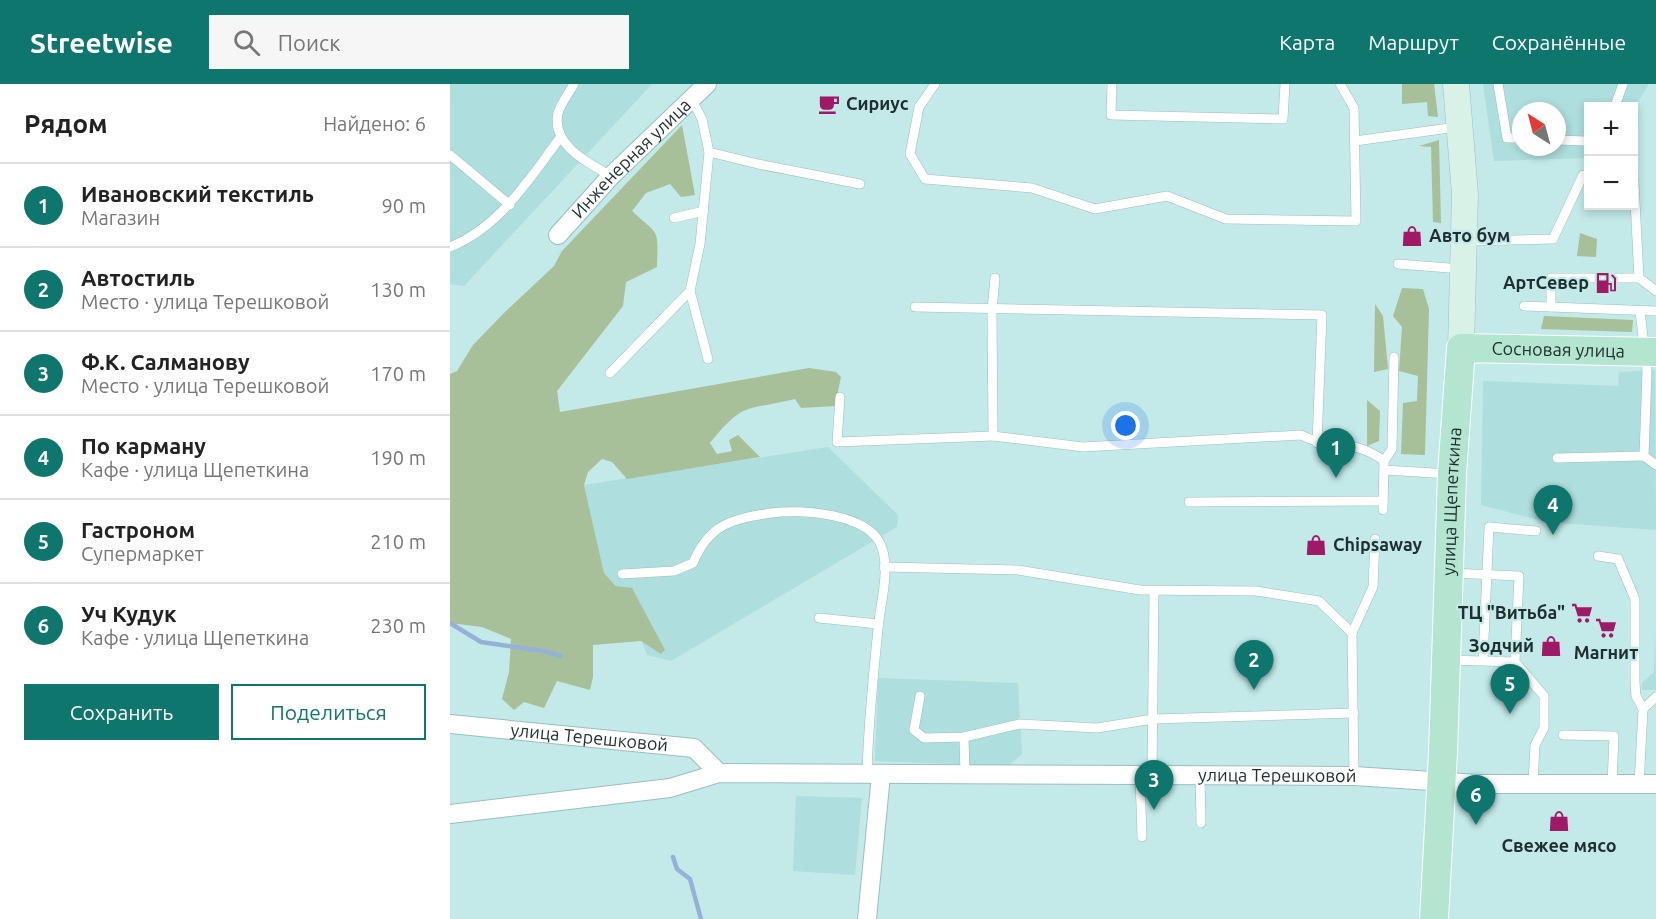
<!DOCTYPE html>
<html lang="ru">
<meta charset="utf-8">
<style>
body{margin:0;font-family:Ubuntu,sans-serif;background:#f6f6f6;color:#222}
.controls{position:absolute;right:18px;top:18px;display:grid;overflow:hidden;border-radius:0px;box-shadow:0 3px 9px #0003}
.controls button{width:54px;height:54px;display:grid;place-items:center;padding:0;border:0;border-bottom:2px solid #e0e0e0;background:#fff;color:#222;font:30px sans-serif}
.compass{position:absolute;left:1062px;top:18px;width:54px;height:54px;border-radius:50%;background:#fff;box-shadow:0 3px 9px #0003;rotate:324deg}
.you{position:absolute;left:676px;top:342px;width:21px;height:21px;margin:-15px;border:4px solid #fff;border-radius:50%;background:#1a73e8;box-shadow:0 0 0 9px #1a73e833}
.badge{display:grid;place-items:center;width:39px;height:39px;border-radius:50%;background:#0f766e;color:#fff;font-size:20px;font-weight:700}
.pin{position:absolute;translate:-50% -50px;filter:drop-shadow(0 2px 3px #0008)}
.pin::after{content:'';position:absolute;top:32px;width:21px;height:18px;background:inherit;clip-path:polygon(0 0,100% 0,50% 100%)}
.list{margin:0;padding:0;list-style:none}
h2{display:flex;justify-content:space-between;align-items:center;height:78px;margin:0;padding:0 24px;font-size:26px}
h2 small{font-size:20px;font-weight:400;color:#767676}
.list li{display:grid;grid-template-columns:39px 1fr auto;gap:18px;align-items:center;box-sizing:border-box;height:84px;padding:0 24px;border-top:2px solid #e0e0e0}
.list b{display:block;font-size:22px;white-space:nowrap}
.list p{margin:0;font-size:20px;white-space:nowrap;color:#767676}
.list em{font-size:20px;font-style:normal;color:#767676}
.actions{display:flex;gap:12px;padding:18px 24px}
.actions a{flex:1;padding:14px 0;border:2px solid #0f766e;border-radius:0px;text-align:center;font-size:21px;color:#0f766e}
.actions .main{background:#0f766e;color:#fff}
.icon{flex:none;width:33px;height:33px;fill:none;stroke:currentColor;stroke-width:2;stroke-linecap:round;stroke-linejoin:round}
.map{position:relative;flex:none;width:1206px;height:835px;overflow:hidden}
header{display:flex;align-items:center;gap:36px;box-sizing:border-box;height:84px;padding:0 30px;background:#0f766e;color:#fff}
header strong{font-size:28px}
nav{display:flex;gap:33px;margin-inline-start:auto;font-size:21px}
.search{width:420px;height:54px;background:#f6f6f6;display:flex;align-items:center;gap:15px;box-sizing:border-box;padding:0 21px;border-radius:0px;color:#767676;font-size:22px}
main{display:flex}
aside{flex:1;background:#fff}
.map>svg:first-child{display:block}
.built{fill:#aededd;fill-rule:evenodd}
.green{fill:#a7c099}
.lines{fill:none;stroke-linecap:round;stroke-linejoin:round}
.stream{stroke:#96b1d8;stroke-width:4.5}
.lane-casing{stroke:#9abfbf;stroke-width:10}
.street-casing{stroke:#9abfbf;stroke-width:20}
.secondary-casing{stroke:#9abfbf;stroke-width:27}
.primary-casing{stroke:#fff;stroke-width:30}
.lane{stroke:#fff;stroke-width:9}
.street{stroke:#fff;stroke-width:18}
.secondary{stroke:#d9f2e7;stroke-width:26}
.primary{stroke:#b3e5d0;stroke-width:28}
.labels{text-anchor:middle;stroke-width:4.5;stroke-linejoin:round;paint-order:stroke}
.poi-label{font-size:18px;font-weight:bold;fill:#1f2e2e;stroke:#c3e9e9;text-anchor:start}
.street-label{font-size:18px;fill:#1f2e2e;stroke:#c3e9e9}
</style>
<header>
<strong>Streetwise</strong>
<div class="search"><svg class="icon" aria-label="search" viewBox="0 0 24 24"><circle cx="10" cy="10" r="6"/><path d="M15 15l6 6"/></svg>Поиск</div>
<nav><a>Карта</a><a>Маршрут</a><a>Сохранённые</a></nav>
</header>
<main>
<aside>
<h2>Рядом<small>Найдено: 6</small></h2>
<ul class="list">
<li><span class="badge">1</span><div><b>Ивановский текстиль</b><p>Магазин</p></div><em>90 m</em></li>
<li><span class="badge">2</span><div><b>Автостиль</b><p>Место · улица Терешковой</p></div><em>130 m</em></li>
<li><span class="badge">3</span><div><b>Ф.К. Салманову</b><p>Место · улица Терешковой</p></div><em>170 m</em></li>
<li><span class="badge">4</span><div><b>По карману</b><p>Кафе · улица Щепеткина</p></div><em>190 m</em></li>
<li><span class="badge">5</span><div><b>Гастроном</b><p>Супермаркет</p></div><em>210 m</em></li>
<li><span class="badge">6</span><div><b>Уч Кудук</b><p>Кафе · улица Щепеткина</p></div><em>230 m</em></li>
</ul>
<div class="actions"><a class="main">Сохранить</a><a>Поделиться</a></div>
</aside>
<div class="map">
<svg width="1206" height="835" viewBox="0 0 1206 835">
<rect width="100%" height="100%" fill="#c3e9e9"/>
<g class="built">
<polygon points="0,0 202,0 14,202 0,200"/>
<path d="M1033,0H1199L1184,25L1138,22V74L1044,77ZM1071,27H1107V63H1071Z"/>
<polygon points="1205,286 1206,446 1096,438 1031,421 1033,297 1168,302 1169,288"/>
<polygon points="378,363 448,431 447,443 221,577 197,571 175,510 154,489 134,401"/>
<polygon points="1205,550 1206,606 1192,606 1192,599 1204,588"/>
<polygon points="428,594 568,599 572,670 558,682 425,677"/>
<polygon points="346,712 412,714 405,791 343,787"/>
</g>
<g class="green">
<polygon points="952,0 984,0 988,33 978,32 977,18 952,20"/>
<path d="M232,41L245,111L231,113L220,100L196,109L182,127C210,153 208,143 207,183L176,198L173,222L107,307L110,328L359,284L386,288L391,293L385,322L351,324L345,315C296,327 294,317 260,359L267,370L282,367L279,356L288,351L310,373L177,395L162,378L152,375L138,388L134,401L154,489L166,502L182,504L215,566L211,570L191,557L143,561V593L140,606L107,597L94,624L74,618L64,626L52,615L59,588L61,555L32,543L0,539V290L7,287L23,261L54,229L104,182L112,167Z"/>
<polygon points="989,56 991,139 983,138 981,63 969,62"/>
<polygon points="1130,149 1147,155 1146,173 1127,172"/>
<polygon points="952,204 973,205 979,225 975,371 951,370 953,319 967,317 968,292 949,287 952,243 943,232"/>
<polygon points="925,220 933,232 938,285 924,288"/>
<polygon points="1094,232 1183,236 1182,248 1091,245"/>
<polygon points="917,316 930,327 929,357 917,362"/>
</g>
<g class="lines">
<g class="stream">
<polyline points="0,539 31,558 93,567 111,572"/>
<polyline points="223,773 227,785 240,795 251,835"/>
</g>
<defs>
<g id="lane">
<path d="M124,0C119,9 111,19 108,29C101,61 138,79 161,92"/>
<polyline points="485,0 469,23 460,70 475,95 582,104 645,125 717,112 776,135 906,137 904,24 890,0"/>
<polyline points="662,0 661,31 833,35 835,0"/>
<polyline points="1048,0 1057,54 1071,54"/>
<polyline points="242,16 252,35 259,68 250,160 240,207 258,275"/>
<polyline points="1165,22 1173,0"/>
<polyline points="1107,56 1135,57"/>
<polyline points="905,57 1007,43"/>
<polyline points="259,68 308,80 410,100"/>
<polyline points="0,71 60,121"/>
<polyline points="1184,98 1189,194"/>
<polyline points="224,134 254,127"/>
<polyline points="1017,157 1103,155 1133,91 1138,91"/>
<path d="M0,163C50,143 79,95 110,54"/>
<polyline points="948,180 1012,185"/>
<path d="M545,194L542,226L543,352L633,363L851,351C882,367 902,353 934,377"/>
<polyline points="1074,222 1206,227"/>
<polyline points="465,223 872,231 867,359"/>
<polyline points="1101,223 1101,194 1189,194 1206,207"/>
<polyline points="1190,227 1197,287 1194,372 1206,381"/>
<polyline points="160,289 240,207"/>
<polyline points="390,313 387,358 543,352"/>
<polyline points="1107,374 1194,372"/>
<polyline points="934,386 1000,390"/>
<polyline points="739,418 933,417"/>
<polyline points="933,426 934,377 942,365 944,273"/>
<polyline points="1148,472 1168,475 1185,515 1185,599 1186,612 1193,625 1189,701"/>
<polyline points="434,483 568,486 690,506 806,507 869,517 902,549 904,692"/>
<polyline points="1001,489 1069,492 1065,578 1094,612 1094,644 1085,661 1083,700"/>
<path d="M172,490L224,487L243,479C259,440 282,435 321,429C351,425 421,429 432,464C440,488 430,521 428,545C423,594 418,642 417,691"/>
<polyline points="369,534 428,540"/>
<polyline points="902,549 923,503 925,455"/>
<polyline points="998,576 1065,578"/>
<polyline points="1033,576 1039,443 1086,447"/>
<polyline points="470,612 464,646 474,654 514,653 570,640 647,644 703,635 904,629"/>
<polyline points="1193,625 1206,613"/>
<polyline points="1113,651 1164,652 1162,700"/>
<polyline points="514,653 515,691"/>
<polyline points="690,692 692,753"/>
<polyline points="702,692 704,507"/>
<polyline points="750,692 751,739"/>
</g>
<g id="street">
<path id="s1" d="M108,151L161,92L257,0"/>
<path id="s2" d="M0,640L244,664L269,689"/>
<path id="s3" d="M0,730L220,704L269,689L904,692L1028,700H1206"/>
<polyline points="417,835 431,691"/>
</g>
<polyline id="secondary" points="1006,0 1015,110 1011,264"/>
<g id="primary">
<path id="s4" d="M984,835L993,669L1002,390L1011,264L1206,268"/>
</g>
</defs>
<use href="#lane" class="lane-casing"/>
<use href="#street" class="street-casing"/>
<use href="#secondary" class="secondary-casing"/>
<use href="#primary" class="primary-casing"/>
<use href="#lane" class="lane"/>
<use href="#street" class="street"/>
<use href="#secondary" class="secondary"/>
<use href="#primary" class="primary"/>
</g>
<defs>
<symbol id="cafe-bare" viewBox="-9 -9 18 18"><path d="M-5.5-4.5H6V0H3Q3 3.5 0 3.5H-2.5Q-5.5 3.5-5.5 0ZM3-3.2v2h1.7v-2ZM-6 4.5H4V6H-6Z" fill="#9f1967" stroke="#c3e9e9" stroke-width="2.5" paint-order="stroke"/></symbol>
<symbol id="shop-bare" viewBox="-9 -9 18 18"><path d="M-5-2.5h2.3a2.7 3.5 0 0 1 5.4 0H5L5.5 6h-11ZM-1.5-2.5h3a1.5 2.3 0 0 0-3 0Z" fill="#9f1967" stroke="#c3e9e9" stroke-width="2.5" paint-order="stroke"/></symbol>
<symbol id="fuel-bare" viewBox="-9 -9 18 18"><path d="M-5.5-6h7V0h2V4h1.3V-2.5L3-4.5l.8-.8L6-3V5H2.5V1h-1V6h-7ZM-4.2-4.7v3.2H.2V-4.7Z" fill="#9f1967" stroke="#c3e9e9" stroke-width="2.5" paint-order="stroke"/></symbol>
<symbol id="supermarket-bare" viewBox="-9 -9 18 18"><path d="M-6-5.5h2.5l.6 2H6L4.5 2H-2.5L-4.4-4H-6ZM-1.5 3.2a1.3 1.3 0 1 0 .1 0ZM3 3.2a1.3 1.3 0 1 0 .1 0Z" fill="#9f1967" stroke="#c3e9e9" stroke-width="2.5" paint-order="stroke"/></symbol>
</defs>
<g fill-rule="evenodd">
<use href="#cafe-bare" x="364" y="5" width="30" height="30"/>
<use href="#shop-bare" x="947" y="137" width="30" height="30"/>
<use href="#fuel-bare" x="1141" y="184" width="30" height="30"/>
<use href="#shop-bare" x="851" y="446" width="30" height="30"/>
<use href="#supermarket-bare" x="1117" y="514" width="30" height="30"/>
<use href="#supermarket-bare" x="1141" y="529" width="30" height="30"/>
<use href="#shop-bare" x="1086" y="547" width="30" height="30"/>
<use href="#shop-bare" x="1094" y="722" width="30" height="30"/>
</g>
<g class="labels">
<g class="poi-label">
<text x="396" y="26">Сириус</text>
<text x="979" y="158">Авто бум</text>
<text x="1139" y="205" text-anchor="end">АртСевер</text>
<text x="883" y="467">Chipsaway</text>
<text x="1115" y="535" text-anchor="end">ТЦ "Витьба"</text>
<text x="1084" y="568" text-anchor="end">Зодчий</text>
<text x="1156" y="575" text-anchor="middle">Магнит</text>
<text x="1109" y="768" text-anchor="middle">Свежее мясо</text>
</g>
<g class="street-label">
<text dy="6" stroke="none"><textPath href="#s1" startOffset="106">Инженерная улица</textPath></text>
<text dy="6" stroke="none"><textPath href="#s4" startOffset="669">Сосновая улица</textPath></text>
<text dy="6" stroke="none"><textPath href="#s4" startOffset="418">улица Щепеткина</textPath></text>
<text dy="6" stroke="none"><textPath href="#s2" startOffset="140">улица Терешковой</textPath></text>
<text dy="6" stroke="none"><textPath href="#s3" startOffset="831">улица Терешковой</textPath></text>
</g>
</g>
</svg>
<div class="controls">
<button>+</button>
<button>−</button>
</div>
<svg class="compass" viewBox="-18 -18 36 36"><path d="M0-13l5 13h-10z" fill="#e53935"/><path d="M0 13l5-13h-10z" fill="#767676"/></svg>
<div class="you"></div>
<div class="pin badge" style="left:886px;top:394px">1</div>
<div class="pin badge" style="left:804px;top:606px">2</div>
<div class="pin badge" style="left:704px;top:726px">3</div>
<div class="pin badge" style="left:1103px;top:451px">4</div>
<div class="pin badge" style="left:1060px;top:630px">5</div>
<div class="pin badge" style="left:1026px;top:741px">6</div>
</div>
</main>
